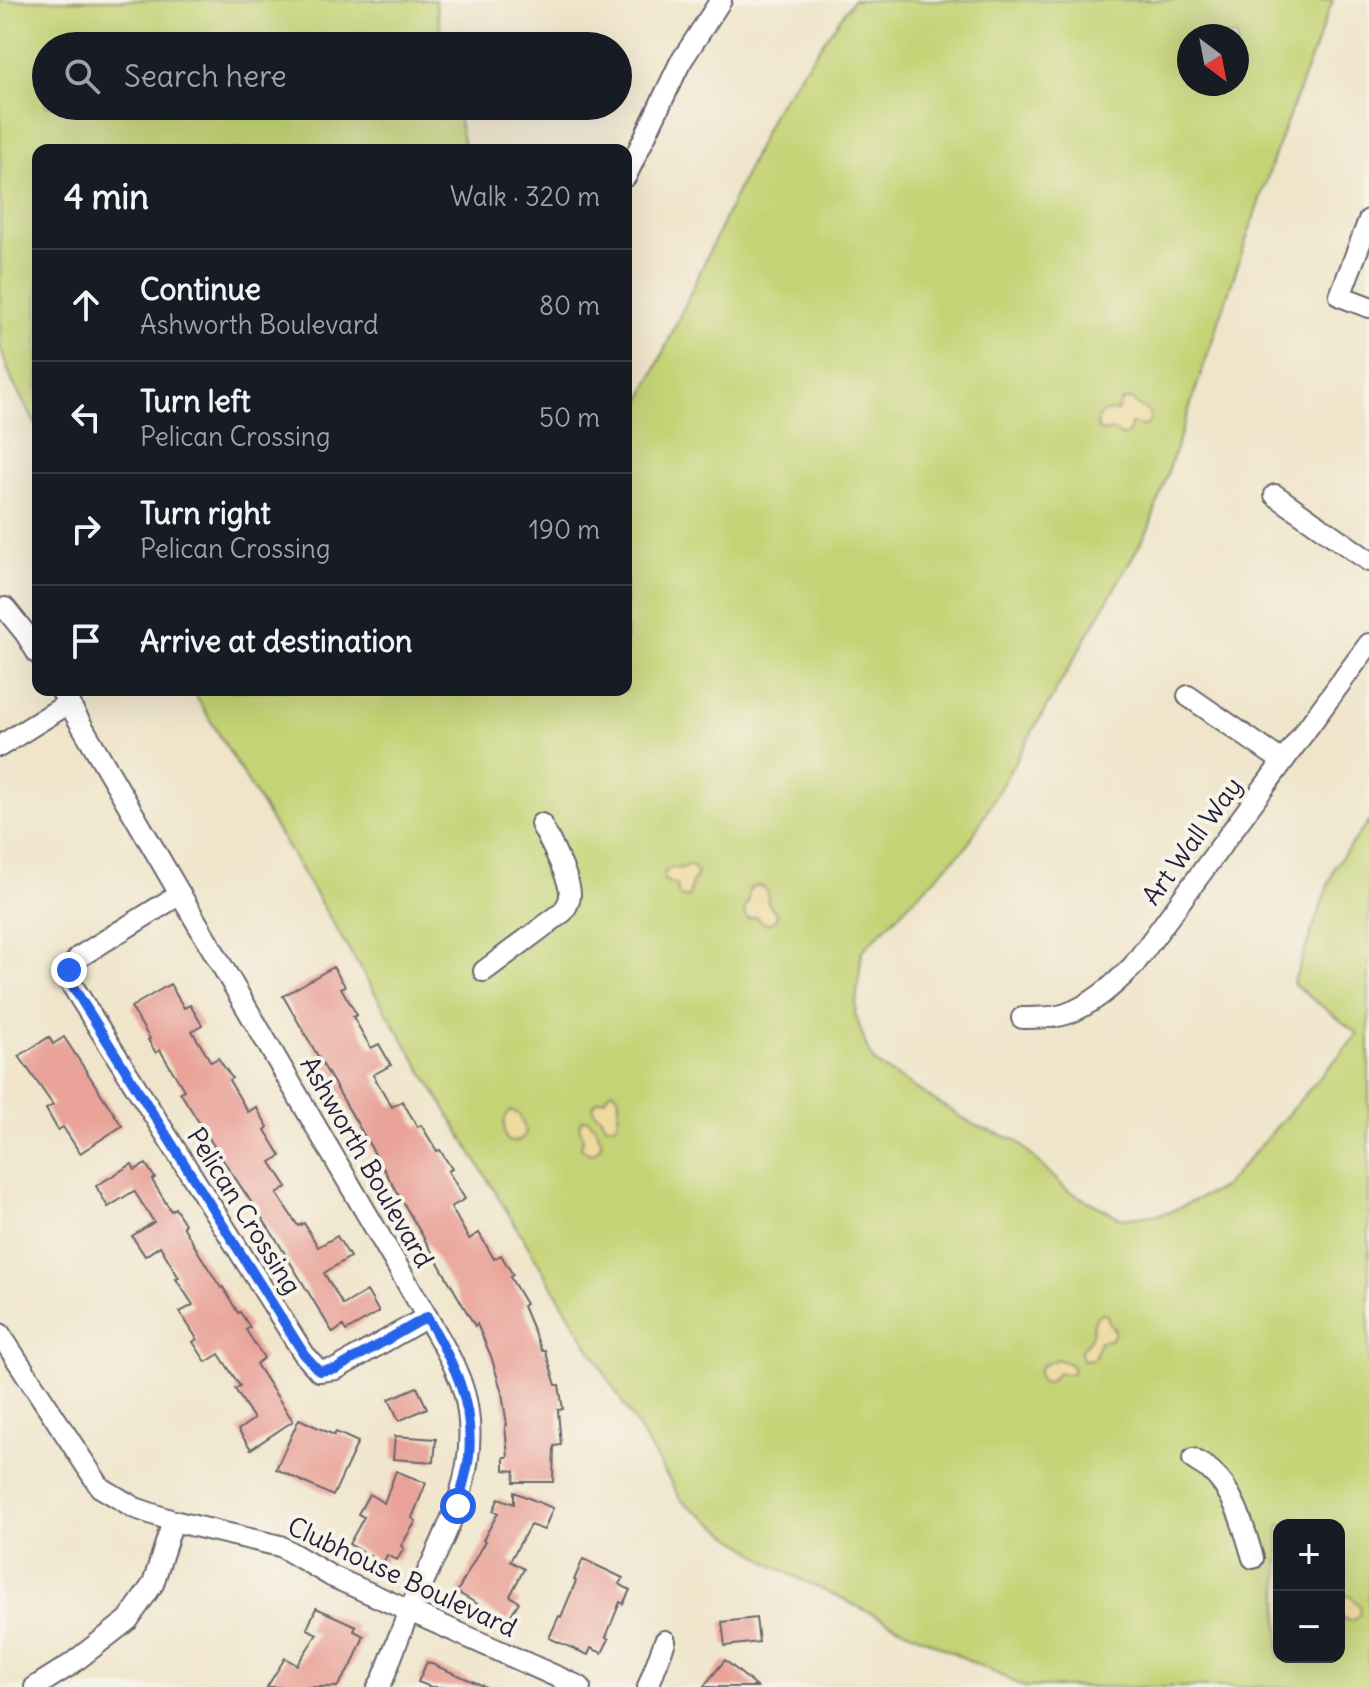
<!DOCTYPE html>
<meta charset="utf-8">
<style>
body{margin:0;font-family:Delius,sans-serif;background:#20242c;color:#f1f3f6}
.controls{position:absolute;right:24px;bottom:24px;display:grid;overflow:hidden;border-radius:16px;box-shadow:0 8px 32px #0002}
.controls button{width:72px;height:72px;display:grid;place-items:center;padding:0;border:0;border-bottom:2px solid #363941;background:#171b24;color:#f1f3f6;font:40px sans-serif}
.compass{position:absolute;left:1177px;top:24px;width:72px;height:72px;border-radius:50%;background:#171b24;box-shadow:0 8px 32px #0002;rotate:148deg}
.stop{position:absolute;width:24px;height:24px;margin:-18px;border:6px solid #2563eb;border-radius:50%;background:#fff}
.stop.end{background:#2563eb;border-color:#fff;box-shadow:0 2px 8px #0008}
.list{margin:0;padding:0;list-style:none}
h2{display:flex;justify-content:space-between;align-items:center;height:104px;margin:0;padding:0 32px;font-size:34px}
h2 small{font-size:26px;font-weight:400;color:#9ea1a6}
.list li{display:grid;grid-template-columns:52px 1fr auto;gap:24px;align-items:center;box-sizing:border-box;height:112px;padding:0 32px;border-top:2px solid #363941}
.list b{display:block;font-size:30px;white-space:nowrap}
.list p{margin:0;font-size:26px;white-space:nowrap;color:#9ea1a6}
.list em{font-size:26px;font-style:normal;color:#9ea1a6}
.icon{flex:none;width:44px;height:44px;fill:none;stroke:currentColor;stroke-width:2;stroke-linecap:round;stroke-linejoin:round}
.map{position:relative;flex:none;width:1369px;height:1687px;overflow:hidden}
.search{position:absolute;background:#171b24;box-shadow:0 8px 32px #0002;left:32px;top:32px;width:600px;height:88px;display:flex;align-items:center;gap:20px;box-sizing:border-box;padding:0 28px;border-radius:44px;color:#9ea1a6;font-size:30px}
.panel{position:absolute;background:#171b24;box-shadow:0 8px 32px #0002;left:32px;top:144px;width:600px;height:552px;border-radius:16px}
.map>svg:first-child{display:block}
.green{fill:#c4d375;stroke:#737a58;stroke-width:2;fill-rule:evenodd}
.sand{fill:#eeda9e;stroke:#887e6c;stroke-width:2}
.building{fill:#e9a399}
.lines{fill:none;stroke-linecap:round;stroke-linejoin:round}
.minor-casing{stroke:#6a666d;stroke-width:24}
.minor{stroke:#fff;stroke-width:20}
.route{stroke:#2563eb;stroke-width:10}
.labels{text-anchor:middle;stroke-width:8;stroke-linejoin:round;paint-order:stroke}
.street-label{font-size:26px;fill:#22223b;stroke:#f7f3e8}
</style>
<div class="map">
<svg width="1369" height="1687" viewBox="0 0 1369 1687">
<rect width="100%" height="100%" fill="#f7f3e8"/>
<filter id="ink" filterUnits="userSpaceOnUse"><feTurbulence type="fractalNoise" baseFrequency=".0125" numOctaves="2"/><feDisplacementMap in="SourceGraphic" scale="16" xChannelSelector="R" yChannelSelector="G"/><feConvolveMatrix kernelMatrix="1 2 1 2 8 2 1 2 1" color-interpolation-filters="sRGB"/></filter>
<filter id="wash" filterUnits="userSpaceOnUse"><feTurbulence type="fractalNoise" baseFrequency=".006" numOctaves="4" result="noise"/><feDisplacementMap in="SourceGraphic" scale="32" xChannelSelector="R" yChannelSelector="G"/><feGaussianBlur stdDeviation="1.8" result="paint"/><feColorMatrix in="noise" values="0 0 0 0 0 0 0 0 0 0 0 0 0 0 0 0 0 1.4 0 .05"/><feComposite in="paint" operator="in"/></filter>
<g filter="url(#wash)">
<rect width="100%" height="100%" fill="#f0e5cb"/>
<g class="green">
<polygon points="0,0 435,0 444,46 46,46 46,106 456,106 465,150 38,150 38,429 12,381 0,347"/>
<path d="M853,0H1333L1281,137L1149,528L967,846L862,951L855,1013L867,1048L875,1063L976,1126L1016,1140L1067,1190L1122,1219L1167,1213L1224,1187L1358,1034L1293,984L1335,866L1369,821V1687H1024L773,1566L682,1501L192,690H626V433L774,111ZM1189,36H1237V84H1189ZM1279,1525H1339V1657H1279Z"/>
</g>
<g class="sand">
<path d="M1132,399C1134,401 1135,404 1137,405C1143,411 1146,406 1151,417L1148,424L1145,426L1131,424L1129,433L1123,437L1112,430L1104,432L1098,429L1097,419C1102,410 1108,412 1117,411L1122,401Z"/>
<polygon points="691,865 697,872 696,878 691,885 689,897 682,898 678,894 677,885 664,880 664,873 672,867 679,869"/>
<polygon points="754,886 761,886 767,891 768,903 777,914 775,920 769,924 763,923 757,917 747,919 744,914 745,908 748,903 749,890"/>
<path d="M613,1090L619,1097C619,1104 619,1120 616,1125L606,1126L600,1116L594,1112L593,1106L597,1101L605,1099L608,1093Z"/>
<path d="M511,1111L519,1114L526,1132L523,1137L516,1142L508,1141C502,1134 502,1116 511,1111Z"/>
<polygon points="588,1119 596,1129 602,1142 597,1151 590,1154 581,1148 583,1138 579,1126 582,1120"/>
<path d="M1101,1313L1107,1315L1109,1323L1115,1330V1334L1110,1340L1100,1341L1094,1359L1083,1360C1077,1345 1086,1348 1091,1337C1095,1327 1091,1320 1101,1313Z"/>
<polygon points="1057,1359 1070,1364 1073,1369 1072,1373 1066,1374 1058,1372 1048,1383 1041,1382 1038,1375 1041,1366"/>
<polygon points="1339,1592 1351,1597 1360,1606 1359,1616 1351,1621 1344,1619 1339,1610"/>
</g>
<g id="blocks">
<g class="building">
<polygon points="333,967 345,986 341,988 357,1015 353,1017 371,1048 379,1044 391,1065 373,1075 392,1107 402,1101 418,1127 421,1125 437,1151 440,1150 452,1169 448,1171 465,1199 451,1207 469,1239 479,1233 494,1259 501,1255 513,1275 510,1277 526,1304 523,1306 542,1351 545,1350 556,1385 559,1385 563,1409 558,1410 561,1445 554,1446 553,1482 514,1482 515,1471 504,1470 504,1457 508,1457 505,1426 507,1425 502,1393 491,1356 477,1324 475,1326 283,996"/>
<polygon points="170,984 184,1008 190,1005 202,1025 192,1031 211,1062 218,1058 232,1078 229,1080 248,1112 256,1107 268,1127 265,1130 281,1156 271,1162 287,1187 277,1194 298,1226 304,1223 318,1247 337,1236 350,1257 324,1273 343,1305 367,1291 379,1312 346,1331 343,1326 333,1333 276,1239 217,1151 180,1092 184,1090 160,1050 156,1053 148,1040 150,1039 131,1007"/>
<polygon points="49,1037 53,1044 64,1037 122,1126 80,1153 63,1127 58,1130 46,1109 53,1105 19,1056"/>
<polygon points="132,1164 135,1170 146,1164 155,1178 152,1180 171,1211 175,1208 185,1224 183,1226 200,1255 221,1288 223,1287 238,1313 240,1312 250,1327 246,1330 264,1358 256,1364 293,1421 251,1449 238,1430 254,1419 235,1389 240,1386 219,1354 206,1362 193,1342 197,1339 180,1312 193,1305 176,1279 179,1278 160,1246 145,1256 132,1236 154,1222 134,1191 108,1207 96,1186"/>
<polygon points="417,1387 427,1408 399,1421 389,1399"/>
<polygon points="299,1419 334,1435 336,1432 358,1442 333,1496 276,1469"/>
<polygon points="395,1436 436,1439 434,1462 393,1459"/>
<polygon points="396,1471 426,1483 412,1518 416,1521 401,1546 404,1548 397,1560 387,1555 383,1563 349,1544 364,1517 358,1514 369,1494 384,1503"/>
<polygon points="514,1492 553,1508 544,1530 530,1525 510,1561 524,1569 510,1596 519,1602 507,1621 457,1592 485,1541 483,1540 498,1513 493,1511 499,1498 514,1504"/>
<polygon points="583,1559 623,1578 619,1584 630,1590 623,1604 620,1602 606,1637 609,1639 602,1653 591,1648 588,1655 549,1638 559,1616 561,1617 576,1581 574,1580"/>
<polygon points="316,1608 356,1626 354,1631 364,1636 352,1665 337,1687 267,1687 285,1658 297,1665 317,1634 307,1629"/>
<polygon points="756,1618 759,1642 725,1646 722,1622"/>
<polygon points="725,1660 757,1687 703,1687"/>
<polygon points="427,1662 486,1687 431,1687 418,1682"/>
</g>
</g>
</g>
<g filter="url(#ink)">
<use href="#blocks" fill-opacity="0" stroke="#6a666d" stroke-width="2"/>
<g class="lines">
<defs>
<g id="minor">
<polyline points="626,176 680,63 721,0"/>
<polyline points="1369,220 1340,296 1369,307"/>
<polyline points="1275,495 1369,561"/>
<polyline points="5,608 26,634 38,654"/>
<path d="M61,690L427,1317C444,1347 464,1377 468,1412C478,1484 438,1547 410,1610C400,1632 392,1656 383,1679L378,1687"/>
<polyline points="1188,696 1282,761"/>
<polyline points="0,746 69,703"/>
<polyline points="180,894 79,957 69,970 70,982 304,1354 319,1371 336,1369 427,1317"/>
<path d="M484,971L563,912C566,907 570,902 570,895C571,879 549,840 541,824"/>
<path d="M1022,1018C1036,1017 1052,1019 1066,1014C1092,1005 1114,985 1133,966L1369,644"/>
<polyline points="0,1334 100,1487 135,1508 173,1521 280,1546 331,1576 580,1687"/>
<path d="M1193,1459C1198,1463 1205,1466 1210,1470C1235,1492 1244,1528 1253,1558"/>
<polyline points="35,1687 70,1665 128,1620 153,1584 173,1521"/>
<polyline points="648,1687 665,1641"/>
</g>
</defs>
<use href="#minor" class="minor-casing"/>
<use href="#minor" class="minor"/>
</g>
</g>
<g class="lines" filter="url(#ink)">
<path class="route" d="M69,970L70,982L304,1354L319,1371L336,1369L427,1317C454,1364 474,1401 469,1457C467,1473 461,1490 458,1506"/>
</g>
<g class="labels">
<g class="street-label">
<text transform="translate(1192 841) rotate(-54)" y="9">Art Wall Way</text>
<text transform="translate(367 1162) rotate(60)" y="9">Ashworth Boulevard</text>
<text transform="translate(244 1211) rotate(58)" y="9">Pelican Crossing</text>
<text transform="translate(402 1577) rotate(25)" y="9">Clubhouse Boulevard</text>
</g>
</g>
</svg>
<div class="controls">
<button>+</button>
<button>−</button>
</div>
<svg class="compass" viewBox="-18 -18 36 36"><path d="M0-13l5 13h-10z" fill="#e53935"/><path d="M0 13l5-13h-10z" fill="#9ea1a6"/></svg>
<div class="stop" style="left:458px;top:1506px"></div>
<div class="stop end" style="left:69px;top:970px"></div>
<div class="search"><svg class="icon" aria-label="search" viewBox="0 0 24 24"><circle cx="10" cy="10" r="6"/><path d="M15 15l6 6"/></svg>Search here</div>
<section class="panel">
<h2>4 min<small>Walk · 320 m</small></h2>
<ul class="list">
<li><svg class="icon" aria-label="ahead" viewBox="0 0 24 24"><path d="M12 20V5M6 11l6-6 6 6"/></svg><div><b>Continue</b><p>Ashworth Boulevard</p></div><em>80 m</em></li>
<li><svg class="icon" aria-label="left" viewBox="0 0 24 24"><path d="M17 20v-9H6M10 6l-5 5 5 5"/></svg><div><b>Turn left</b><p>Pelican Crossing</p></div><em>50 m</em></li>
<li><svg class="icon" aria-label="right" viewBox="0 0 24 24"><path d="M7 20v-9h11M14 6l5 5-5 5"/></svg><div><b>Turn right</b><p>Pelican Crossing</p></div><em>190 m</em></li>
<li><svg class="icon" aria-label="arrive" viewBox="0 0 24 24"><path d="M6 21V4h12l-3 4 3 4H6"/></svg><div><b>Arrive at destination</b></div></li>
</ul>
</section>
</div>
